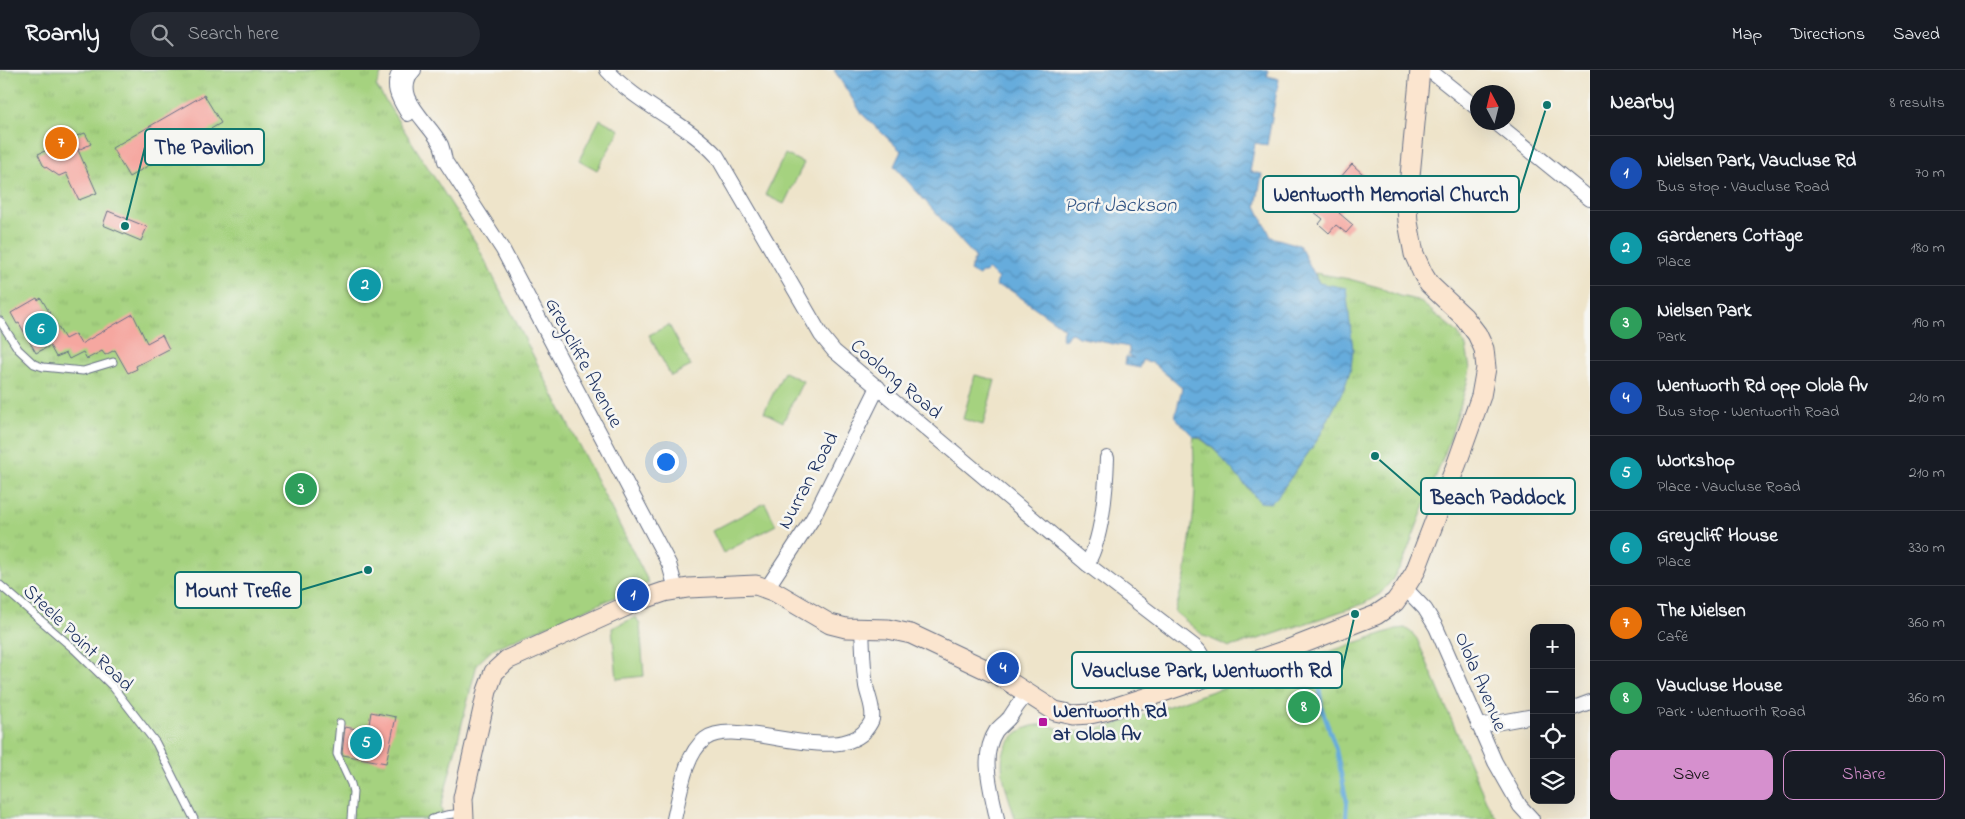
<!DOCTYPE html>
<meta charset="utf-8">
<style>
body{margin:0;font-family:"Indie Flower",sans-serif;background:#242831;color:#f1f3f6}
.controls{position:absolute;right:15px;bottom:15px;display:grid;overflow:hidden;border-radius:10px;box-shadow:0 5px 20px #0002}
.controls button{width:45px;height:45px;display:grid;place-items:center;padding:0;border:0;border-bottom:1px solid #363941;background:#171b24;color:#f1f3f6;font:25px sans-serif}
.compass{position:absolute;left:1470px;top:15px;width:45px;height:45px;border-radius:50%;background:#171b24;box-shadow:0 5px 20px #0002;rotate:353deg}
.you{position:absolute;left:665px;top:391px;width:18px;height:18px;margin:-12px;border:4px solid #fff;border-radius:50%;background:#1a73e8;box-shadow:0 0 0 8px #1a73e833}
.badge{display:grid;place-items:center;width:32px;height:32px;border-radius:50%;background:#d690ce;color:#fff;font-size:16px;font-weight:700}
.pin{position:absolute;translate:-50% -50%;border:2px solid #fff;box-shadow:0 1px 5px #0006}
.list{margin:0;padding:0;list-style:none}
h2{display:flex;justify-content:space-between;align-items:center;height:65px;margin:0;padding:0 20px;font-size:21px}
h2 small{font-size:16px;font-weight:400;color:#9ea1a6}
.list li{display:grid;grid-template-columns:32px 1fr auto;gap:15px;align-items:center;box-sizing:border-box;height:75px;padding:0 20px;border-top:1px solid #363941}
.list b{display:block;font-size:19px;white-space:nowrap}
.list p{margin:0;font-size:16px;white-space:nowrap;color:#9ea1a6}
.list em{font-size:16px;font-style:normal;color:#9ea1a6}
.actions{display:flex;gap:10px;padding:15px 20px}
.actions a{flex:1;padding:11px 0;border:1px solid #d690ce;border-radius:10px;text-align:center;font-size:18px;color:#d690ce}
.actions .main{background:#d690ce;color:#111}
.icon{flex:none;width:28px;height:28px;fill:none;stroke:currentColor;stroke-width:2;stroke-linecap:round;stroke-linejoin:round}
.map{position:relative;flex:none;width:1590px;height:749px;overflow:hidden}
header{display:flex;align-items:center;gap:30px;box-sizing:border-box;height:70px;padding:0 25px;background:#171b24;border-bottom:1px solid #363941}
header strong{font-size:24px}
nav{display:flex;gap:28px;margin-inline-start:auto;font-size:18px}
.search{width:350px;height:45px;background:#242831;display:flex;align-items:center;gap:12px;box-sizing:border-box;padding:0 18px;border-radius:28px;color:#9ea1a6;font-size:19px}
main{display:flex}
aside{flex:1;background:#171b24}
.map>svg:first-child{display:block}
.grass{fill:#a5d27f;stroke:#60806e}
.park{fill:url(#park-tufts);stroke:#60806e}
.water{fill:url(#water-waves);stroke:#406e9d}
.lines{fill:none;stroke-linecap:round;stroke-linejoin:round}
.stream{stroke:#66acdc;stroke-width:4}
.building{fill:#f5a7a0}
.lane-casing{stroke:#656e84;stroke-width:9}
.street-casing{stroke:#656e84;stroke-width:16}
.secondary-casing{stroke:#656e84;stroke-width:21}
.lane{stroke:#fff;stroke-width:7}
.street{stroke:#fff;stroke-width:14}
.secondary{stroke:#fbe5cf;stroke-width:19}
.poi-dot{fill:#b5179e;stroke:#f6f6f2;stroke-width:2}
.labels{text-anchor:middle;stroke-width:5;stroke-linejoin:round;paint-order:stroke}
.street-label{font-size:20px;fill:#1b2f5e;stroke:#f6f6f2}
.poi-label{font-size:20px;font-weight:bold;fill:#1b2f5e;stroke:#f6f6f2;text-anchor:start}
.water-label{font-size:21px;font-style:italic;fill:#325484;stroke:#f6f6f2}
.leader{fill:none;stroke:#0f766e;stroke-width:2}
.callout-dot{fill:#0f766e;stroke:#f6f6f2;stroke-width:2}
.callout{fill:#f6f6f2;stroke:#0f766e;stroke-width:2}
.callout-label{font-size:21px;text-anchor:middle;font-weight:bold;fill:#1b2f5e}
</style>
<header>
<strong>Roamly</strong>
<div class="search"><svg class="icon" aria-label="search" viewBox="0 0 24 24"><circle cx="10" cy="10" r="6"/><path d="M15 15l6 6"/></svg>Search here</div>
<nav><a>Map</a><a>Directions</a><a>Saved</a></nav>
</header>
<main>
<div class="map">
<svg width="1590" height="749" viewBox="0 0 1590 749">
<defs>
<pattern id="park-tufts" width="24" height="20" patternUnits="userSpaceOnUse" patternTransform="scale(1.25)"><rect width="24" height="20" fill="#a5d27f"/><path d="M3 7l-1-3M5 7V3M7 7l1-3M15 17l-1-3M17 17v-4M19 17l1-3" fill="none" stroke="#8db570"/></pattern>
<pattern id="water-waves" width="16" height="10" patternUnits="userSpaceOnUse" patternTransform="scale(1.25)"><rect width="16" height="10" fill="#66acdc"/><path d="M0 5q4-4 8 0t8 0" fill="none" stroke="#538cb6"/></pattern>
</defs>
<rect width="100%" height="100%" fill="#f6f6f2"/>
<filter id="ink" filterUnits="userSpaceOnUse"><feTurbulence type="fractalNoise" baseFrequency=".02" numOctaves="2"/><feDisplacementMap in="SourceGraphic" scale="10" xChannelSelector="R" yChannelSelector="G"/><feConvolveMatrix kernelMatrix="1 2 1 2 8 2 1 2 1" color-interpolation-filters="sRGB"/></filter>
<filter id="wash" filterUnits="userSpaceOnUse"><feTurbulence type="fractalNoise" baseFrequency=".0096" numOctaves="4" result="noise"/><feDisplacementMap in="SourceGraphic" scale="20" xChannelSelector="R" yChannelSelector="G"/><feGaussianBlur stdDeviation="1.12" result="paint"/><feColorMatrix in="noise" values="0 0 0 0 0 0 0 0 0 0 0 0 0 0 0 0 0 1.4 0 .05"/><feComposite in="paint" operator="in"/></filter>
<g filter="url(#wash)">
<rect width="100%" height="100%" fill="#eee4ca"/>
<g class="grass">
<polygon points="600,49 620,60 597,100 579,90"/>
<polygon points="785,84 804,93 784,134 765,125"/>
<polygon points="669,255 691,296 671,306 649,265"/>
<polygon points="784,302 803,311 783,352 764,342"/>
<polygon points="975,305 995,310 983,355 963,349"/>
<polygon points="765,433 776,455 723,483 712,461"/>
<polygon points="636,547 640,555 644,606 617,609 612,558"/>
</g>
<g class="park">
<polygon points="0,0 383,0 376,16 476,173 649,513 494,578 477,594 441,737 444,749 0,749"/>
<path d="M1315,203L1349,209L1378,217L1399,226L1418,230L1457,262L1466,276L1470,299L1467,313L1449,372L1403,492L1392,510L1380,524L1363,534L1268,566L1230,577L1204,566L1175,542L1185,506L1193,448L1195,420L1193,366C1214,371 1243,415 1260,432L1277,427L1318,369L1345,316L1353,280L1347,238L1319,213Z"/>
<path d="M1405,558L1412,563L1417,569L1486,731L1497,749H1015C1009,723 990,688 1014,666C1022,658 1034,654 1046,655C1053,656 1060,660 1068,661C1082,663 1096,659 1110,656L1396,559Z"/>
</g>
<polygon class="water" points="834,0 1268,0 1267,6 1279,9 1267,75 1255,73 1250,102 1262,104 1256,136 1271,167 1299,175 1319,213 1346,218 1353,280 1351,298 1345,316 1318,369 1277,427 1271,433 1260,432 1214,379 1201,368 1193,366 1175,347 1182,318 1153,293 1142,290 1140,298 1125,295 1126,287 1134,288 1129,286 1129,277 1078,267 1072,263 1069,264 1066,269 1062,270 1061,266 1064,258 1010,220 996,216 998,209 988,199 985,203 981,203 979,206 970,201 975,187 894,96 901,81 862,44"/>
<g class="lines">
<polyline class="stream" points="1317,597 1322,639 1336,679 1347,733 1346,749"/>
</g>
<g id="blocks">
<g class="building">
<polygon points="204,25 221,53 129,107 112,78"/>
<polygon points="59,62 74,67 85,63 91,74 78,80 97,123 79,130 66,103 59,106 43,95 38,84 47,80 53,65"/>
<polygon points="1352,94 1365,106 1344,132 1347,133 1339,143 1353,155 1346,163 1336,155 1329,163 1319,154 1323,149 1314,142 1321,132 1309,122 1317,112 1328,122"/>
<polygon points="108,141 147,157 141,171 103,155"/>
<polygon points="361,203 363,206 371,203 375,217 361,224 359,219 357,220 352,208"/>
<polygon points="37,228 38,230 41,228 65,269 75,264 81,274 133,244 147,273 162,265 169,279 136,296 137,299 128,303 115,280 105,285 102,281 87,289 83,282 69,289 66,283 56,287 50,276 36,283 19,253 17,254 11,243"/>
<polygon points="371,642 396,647 386,693 343,685 342,683 345,657 368,661"/>
</g>
</g>
</g>
<g filter="url(#ink)">
<use href="#blocks" fill-opacity="0" stroke="#656e84" stroke-width="1"/>
<g class="lines">
<defs>
<g id="lane">
<polyline points="0,251 18,279 34,294 43,297 83,301 113,292"/>
<polyline points="0,515 74,579 113,617 156,673 194,749"/>
<polyline points="340,653 337,684 351,714 353,722 351,749"/>
<polyline points="432,749 446,745 462,743"/>
</g>
<g id="street">
<path d="M401,0C390,16 399,29 408,44"/>
<path d="M414,0C390,26 430,52 441,75C443,80 444,86 445,91L503,180L669,494L676,519"/>
<path d="M607,0C638,35 686,52 717,86L821,265L834,281L1087,494L1194,576L1199,581L1213,604"/>
<polyline points="1429,0 1478,39"/>
<polyline points="1495,52 1590,129"/>
<path d="M1087,494C1102,469 1106,419 1107,388"/>
<polyline points="767,518 813,448 878,317"/>
<polyline points="1405,518 1425,539 1436,557 1495,692 1520,736 1532,749"/>
<polyline points="1571,639 1590,632"/>
<polyline points="1479,656 1534,646"/>
<path d="M674,749C680,725 684,685 705,669C736,646 831,695 864,662C867,658 871,654 872,649C874,638 868,627 866,616C863,597 863,578 862,559"/>
<path d="M997,749C992,722 979,687 996,661C1000,656 1006,652 1010,647C1016,638 1020,630 1029,623"/>
</g>
<polyline id="secondary" points="464,749 463,728 487,621 494,602 507,590 638,531 664,522 688,518 756,515 775,522 830,554 846,558 888,559 911,564 1000,606 1055,641 1074,645 1090,644 1104,641 1166,621 1289,579 1376,545 1395,532 1405,518 1415,502 1457,393 1481,326 1486,298 1484,279 1477,264 1464,247 1429,214 1423,204 1414,184 1408,152 1407,138 1420,0"/>
</defs>
<use href="#lane" class="lane-casing"/>
<use href="#street" class="street-casing"/>
<use href="#secondary" class="secondary-casing"/>
<use href="#lane" class="lane"/>
<use href="#street" class="street"/>
<use href="#secondary" class="secondary"/>
</g>
</g>
<rect class="poi-dot" x="1038" y="647" width="10" height="10" rx="2.5"/>
<g class="labels">
<g class="street-label">
<text transform="translate(585 292) rotate(62)" y="7">Greycliffe Avenue</text>
<text transform="translate(897 308) rotate(40)" y="7">Coolong Road</text>
<text transform="translate(807 410) rotate(-62)" y="7">Nurran Road</text>
<text transform="translate(79 567) rotate(44)" y="7">Steele Point Road</text>
<text transform="translate(1482 611) rotate(67)" y="7">Olola Avenue</text>
</g>
<g class="poi-label">
<text x="1053" y="647">Wentworth Rd<tspan x="1053" dy="23">at Olola Av</tspan></text>
</g>
<g class="water-label">
<text x="1120" y="141">Port Jackson</text>
</g>
</g>
<path class="leader" d="M125 156L145 77M1547 35L1519 124M1375 386L1421 426M368 500L301 520M1355 544L1342 600"/>
<g class="callout-dot">
<circle cx="125" cy="156" r="5"/>
<circle cx="1547" cy="35" r="5"/>
<circle cx="1375" cy="386" r="5"/>
<circle cx="368" cy="500" r="5"/>
<circle cx="1355" cy="544" r="5"/>
</g>
<g class="callout">
<rect x="145" y="59" width="119" height="36" rx="5"/>
<rect x="1263" y="106" width="256" height="36" rx="5"/>
<rect x="1421" y="408" width="154" height="36" rx="5"/>
<rect x="175" y="502" width="126" height="36" rx="5"/>
<rect x="1072" y="582" width="270" height="36" rx="5"/>
</g>
<g class="callout-label">
<text x="204" y="84">The Pavilion</text>
<text x="1391" y="131">Wentworth Memorial Church</text>
<text x="1498" y="434">Beach Paddock</text>
<text x="238" y="527">Mount Trefle</text>
<text x="1207" y="607">Vaucluse Park, Wentworth Rd</text>
</g>
</svg>
<div class="controls">
<button>+</button>
<button>−</button>
<button><svg class="icon" aria-label="locate" viewBox="0 0 24 24"><circle cx="12" cy="12" r="6"/><path d="M12 2v4M12 18v4M2 12h4M18 12h4"/></svg></button>
<button><svg class="icon" aria-label="layers" viewBox="0 0 24 24"><path d="M12 4l9 5-9 5-9-5zM3 14l9 5 9-5"/></svg></button>
</div>
<svg class="compass" viewBox="-18 -18 36 36"><path d="M0-13l5 13h-10z" fill="#e53935"/><path d="M0 13l5-13h-10z" fill="#9ea1a6"/></svg>
<div class="you"></div>
<div class="pin badge" style="left:633px;top:525px;background:#1a4fb4">1</div>
<div class="pin badge" style="left:365px;top:215px;background:#0f9aa8">2</div>
<div class="pin badge" style="left:301px;top:419px;background:#2e9e5b">3</div>
<div class="pin badge" style="left:1003px;top:598px;background:#1a4fb4">4</div>
<div class="pin badge" style="left:366px;top:673px;background:#0f9aa8">5</div>
<div class="pin badge" style="left:41px;top:259px;background:#0f9aa8">6</div>
<div class="pin badge" style="left:61px;top:73px;background:#e8710a">7</div>
<div class="pin badge" style="left:1304px;top:637px;background:#2e9e5b">8</div>
</div>
<aside>
<h2>Nearby<small>8 results</small></h2>
<ul class="list">
<li><span class="badge" style="background:#1a4fb4">1</span><div><b>Nielsen Park, Vaucluse Rd</b><p>Bus stop · Vaucluse Road</p></div><em>70 m</em></li>
<li><span class="badge" style="background:#0f9aa8">2</span><div><b>Gardeners Cottage</b><p>Place</p></div><em>180 m</em></li>
<li><span class="badge" style="background:#2e9e5b">3</span><div><b>Nielsen Park</b><p>Park</p></div><em>190 m</em></li>
<li><span class="badge" style="background:#1a4fb4">4</span><div><b>Wentworth Rd opp Olola Av</b><p>Bus stop · Wentworth Road</p></div><em>210 m</em></li>
<li><span class="badge" style="background:#0f9aa8">5</span><div><b>Workshop</b><p>Place · Vaucluse Road</p></div><em>210 m</em></li>
<li><span class="badge" style="background:#0f9aa8">6</span><div><b>Greycliff House</b><p>Place</p></div><em>330 m</em></li>
<li><span class="badge" style="background:#e8710a">7</span><div><b>The Nielsen</b><p>Café</p></div><em>360 m</em></li>
<li><span class="badge" style="background:#2e9e5b">8</span><div><b>Vaucluse House</b><p>Park · Wentworth Road</p></div><em>360 m</em></li>
</ul>
<div class="actions"><a class="main">Save</a><a>Share</a></div>
</aside>
</main>
